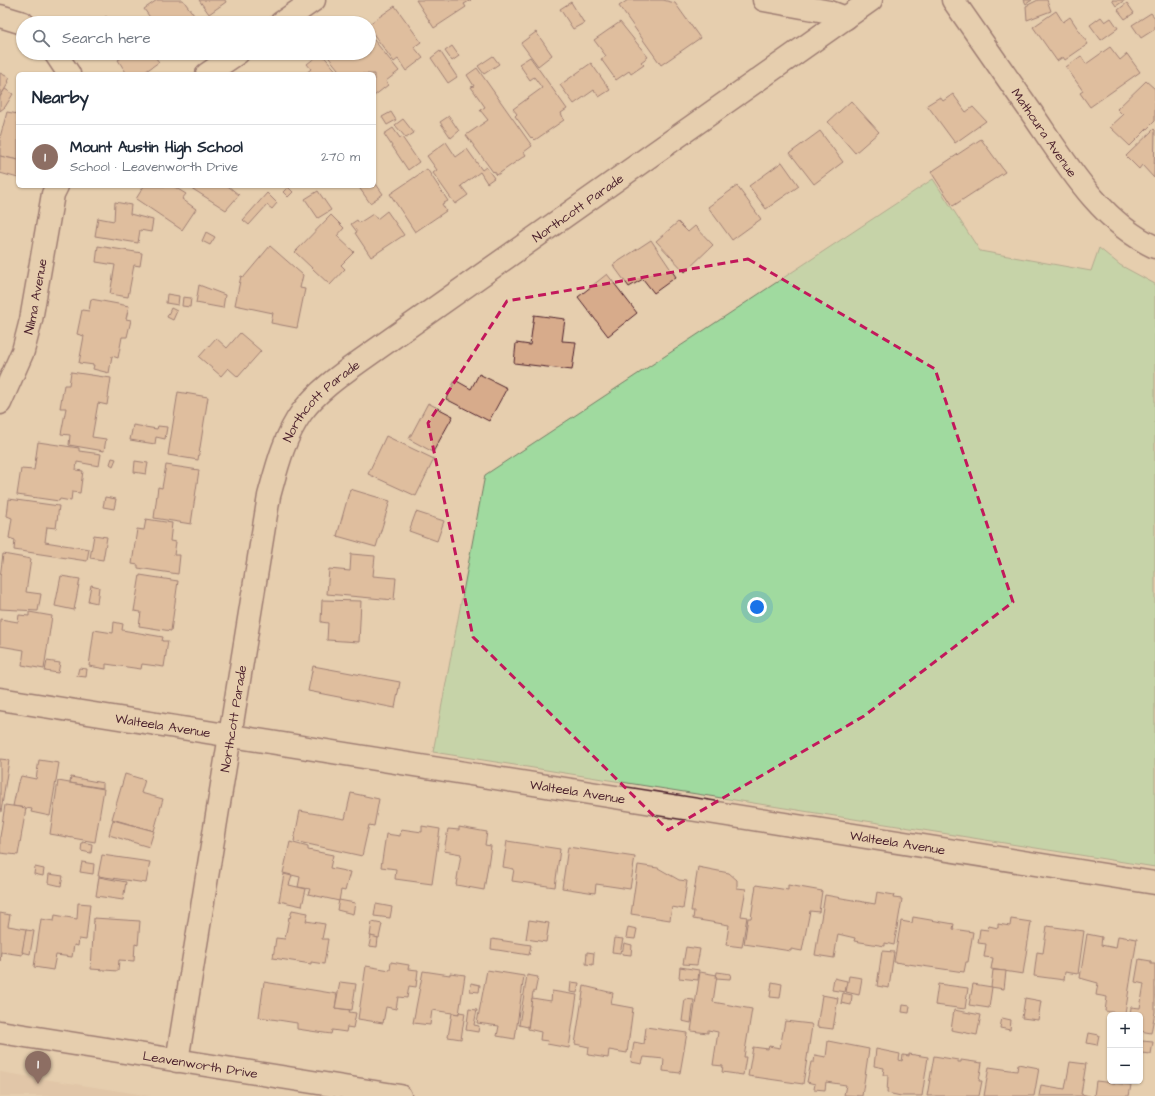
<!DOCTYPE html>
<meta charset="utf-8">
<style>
body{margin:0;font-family:"Architects Daughter",sans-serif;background:#f2f2f3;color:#1f2937}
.controls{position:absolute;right:12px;bottom:12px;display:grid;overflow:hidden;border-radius:6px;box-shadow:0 1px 3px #0004}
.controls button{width:36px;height:36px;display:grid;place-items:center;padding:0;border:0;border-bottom:1px solid #e0e1e3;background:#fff;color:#1f2937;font:20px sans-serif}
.you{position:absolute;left:757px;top:607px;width:14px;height:14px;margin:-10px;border:3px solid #fff;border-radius:50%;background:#1a73e8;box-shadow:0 0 0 6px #1a73e833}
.badge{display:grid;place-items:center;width:26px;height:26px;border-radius:50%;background:#111827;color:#fff;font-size:13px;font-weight:700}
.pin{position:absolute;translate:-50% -33px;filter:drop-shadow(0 1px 2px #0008)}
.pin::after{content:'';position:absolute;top:21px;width:14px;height:12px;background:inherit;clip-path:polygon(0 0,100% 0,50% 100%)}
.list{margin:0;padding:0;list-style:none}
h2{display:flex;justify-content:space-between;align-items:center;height:52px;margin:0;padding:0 16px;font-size:17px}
h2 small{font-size:13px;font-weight:400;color:#747a83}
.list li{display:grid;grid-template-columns:26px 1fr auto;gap:12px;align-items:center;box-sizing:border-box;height:64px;padding:0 16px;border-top:1px solid #e0e1e3}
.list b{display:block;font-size:15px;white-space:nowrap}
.list p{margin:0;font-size:13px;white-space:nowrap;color:#747a83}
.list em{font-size:13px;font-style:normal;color:#747a83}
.icon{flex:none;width:22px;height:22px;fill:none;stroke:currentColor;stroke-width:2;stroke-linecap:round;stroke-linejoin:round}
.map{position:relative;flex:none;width:1155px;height:1096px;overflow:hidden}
.search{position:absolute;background:#fff;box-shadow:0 1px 3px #0004;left:16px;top:16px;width:360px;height:44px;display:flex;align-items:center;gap:10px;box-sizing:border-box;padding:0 14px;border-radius:22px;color:#747a83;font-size:15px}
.panel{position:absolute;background:#fff;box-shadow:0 1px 3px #0004;left:16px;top:72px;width:360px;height:116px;border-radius:6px}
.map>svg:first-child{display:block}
.built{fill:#dcbd9f}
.green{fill:#a0da9f;stroke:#757c65}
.building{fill:#d7ab8b;stroke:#4a1f2b}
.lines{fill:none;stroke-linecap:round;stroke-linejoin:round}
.minor-casing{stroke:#4a1f2b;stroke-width:25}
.minor{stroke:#e6ceae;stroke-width:22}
.marked{fill:none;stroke:#c2185b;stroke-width:3;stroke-dasharray:8 5;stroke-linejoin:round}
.labels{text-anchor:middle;stroke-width:3.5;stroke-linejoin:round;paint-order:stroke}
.street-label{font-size:13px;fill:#4a1f2b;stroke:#e6ceae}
</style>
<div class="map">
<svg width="1155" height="1096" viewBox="0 0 1155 1096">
<rect width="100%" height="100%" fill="#e6ceae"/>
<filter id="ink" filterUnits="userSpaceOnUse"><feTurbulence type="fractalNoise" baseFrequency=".025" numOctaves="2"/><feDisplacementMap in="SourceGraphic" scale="8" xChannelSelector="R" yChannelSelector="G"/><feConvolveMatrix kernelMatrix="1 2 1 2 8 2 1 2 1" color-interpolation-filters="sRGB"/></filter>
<g filter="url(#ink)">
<polygon class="built" points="0,1072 151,1096 0,1096"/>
<polygon class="green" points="933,179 980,251 1091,271 1099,248 1120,265 1155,284 1155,867 433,752 485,475"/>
<g class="building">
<polygon points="157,0 183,0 199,22 154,23 144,9"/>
<polygon points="199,0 225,0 226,2 209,14"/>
<polygon points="416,0 471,0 464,4 466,7 434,28"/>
<polygon points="628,0 663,0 675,3 700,38 661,65 619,6"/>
<polygon points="1024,0 1032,0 1026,4"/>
<polygon points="1038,0 1047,0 1051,11 1027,20 1026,6"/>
<polygon points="1112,0 1125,0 1116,6"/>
<polygon points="571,2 584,23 573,29 560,9"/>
<polygon points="1127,3 1134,13 1125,19 1118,10"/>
<polygon points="395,6 421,42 414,47 423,58 406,71 398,59 394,62 369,28 369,24"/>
<polygon points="1056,11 1063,22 1070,17 1088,44 1065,60 1063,57 1057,61 1033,27"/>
<polygon points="1151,13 1155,18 1155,29 1141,38 1132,25"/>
<polygon points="106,16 111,23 117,18 121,23 99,23"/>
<polygon points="1101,17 1105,22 1111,18 1118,28 1101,40 1090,25"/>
<polygon points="620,22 648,57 641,62 644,65 631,74 629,71 616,80 601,59 606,56 594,40"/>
<polygon points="536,32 552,55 538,66 521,43"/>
<polygon points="374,40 399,71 386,81 388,85 374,96 374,74 342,74 325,53 369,53 369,44"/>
<polygon points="452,46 459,56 452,61 445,51"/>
<polygon points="1110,47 1120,60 1127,54 1140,72 1090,107 1080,93 1083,91 1066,67 1081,56 1086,64"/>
<polygon points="440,51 457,77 448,83 431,58"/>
<polygon points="117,53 152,53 159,62 142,74 127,74 118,60 121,58"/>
<polygon points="321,53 339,74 305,74 311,69 307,64"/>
<polygon points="493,56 499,64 484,74 478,66"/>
<polygon points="530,57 567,109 561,113 564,120 535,140 532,137 531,138 515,116 517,114 513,109 542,88 534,77 530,80 519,64"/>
<polygon points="591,63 610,90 599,97 594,90 574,104 560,85"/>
<polygon points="477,68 532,146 524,152 526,155 497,175 494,171 493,172 466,135 488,120 480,110 485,107 471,87 474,86 467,75"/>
<polygon points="0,73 10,78 8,81 9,82 0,97"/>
<polygon points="1146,81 1155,89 1155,121 1130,146 1110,127 1123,115 1117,109"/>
<polygon points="5,89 13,94 5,107 0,111 0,97"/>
<polygon points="953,94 966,112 973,107 986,121 955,143 927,105 940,97 943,101"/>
<polygon points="851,101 879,132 855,153 828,122"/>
<polygon points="7,112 18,114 18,160 0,156 0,137"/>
<polygon points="391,112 396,120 387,125 382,117"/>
<polygon points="449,116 459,131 451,138 440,122"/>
<polygon points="403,119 414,133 406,138 395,125"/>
<polygon points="393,128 400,138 402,137 419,162 408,170 384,134"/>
<polygon points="1154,129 1155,130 1154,178 1142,165 1139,169 1126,156"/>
<polygon points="820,131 843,162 814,184 790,153"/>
<polygon points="981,139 1005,172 953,206 931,172"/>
<polygon points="446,142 456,157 467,149 482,170 486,167 494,178 487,183 480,172 461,186 468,195 455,204 433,173 437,170 427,156"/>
<polygon points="0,156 18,160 18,178 0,173"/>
<polygon points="782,162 799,186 766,209 749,186"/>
<polygon points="427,169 448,201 442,204 446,211 415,232 390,194"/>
<polygon points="374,181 383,194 370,203 358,186 374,186"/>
<polygon points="144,186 173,186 186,194 182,199 196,209 182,230 136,199"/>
<polygon points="188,186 228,186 239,195 226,210"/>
<polygon points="737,186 761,219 732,240 708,207"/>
<polygon points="288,187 293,192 288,197 283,192"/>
<polygon points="318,191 331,210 318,218 305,199"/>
<polygon points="267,193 277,203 272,209 267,205 249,225 243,220"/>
<polygon points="115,202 131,205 130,214 153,220 151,232 140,230 138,243 95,236 98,218 114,221"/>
<polygon points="387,211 404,235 371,257 355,233 357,232 351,224 357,220 359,223 373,214 377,219"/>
<polygon points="331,215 344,228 337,236 354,252 341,265 345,269 330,285 295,252"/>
<polygon points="678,222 688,232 695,226 713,245 685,272 656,241"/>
<polygon points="206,232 215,237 210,245 202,241"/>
<polygon points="651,240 676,277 654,293 643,279 629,287 613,265"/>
<polygon points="98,246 142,253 140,266 134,265 128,297 110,294 115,265 96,262"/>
<polygon points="270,246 303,275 300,288 305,289 297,328 271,323 273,313 235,305 241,276 244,277"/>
<polygon points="607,274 637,313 608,336 578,297"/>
<polygon points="199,285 225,295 223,308 196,303"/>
<polygon points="167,294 179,296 178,305 166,303"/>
<polygon points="183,297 191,298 190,307 182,306"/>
<polygon points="91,299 129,306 126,319 131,320 127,337 122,337 118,358 112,356 109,373 93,369 94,365 79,363 84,336 77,334 82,310 89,311"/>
<polygon points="171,308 177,311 173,320 167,317"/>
<polygon points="534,315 565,319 562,341 576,342 572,370 514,363 516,343 530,345"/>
<polygon points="240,333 261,351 238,377 228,368 221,376 199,357 216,338 227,348"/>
<polygon points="71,372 111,378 107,405 98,403 92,437 106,439 104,451 69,445 70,435 61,434 66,408 60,408 64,385 69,385"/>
<polygon points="479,374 507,388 489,421 446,399 455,380 471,389"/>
<polygon points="178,392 208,397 198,460 168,455"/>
<polygon points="428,403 453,416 433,452 409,439"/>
<polygon points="133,425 157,429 158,426 167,427 165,439 156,437 155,444 130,440"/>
<polygon points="386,436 434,459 416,496 368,474"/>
<polygon points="38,442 79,448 79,451 101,454 99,466 77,462 76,470 83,471 80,493 72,492 71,501 60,499 59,501 17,495 21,469 34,470"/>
<polygon points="112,458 116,459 113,466 110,464"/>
<polygon points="135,461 148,463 146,474 134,472"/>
<polygon points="166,465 199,470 191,524 154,518 158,487 162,488"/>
<polygon points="350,489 390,501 376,547 337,536"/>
<polygon points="105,497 116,499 114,509 103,507"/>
<polygon points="9,499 59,506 56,528 47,527 45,542 89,549 87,561 14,550 15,540 9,538 12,518 7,516"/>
<polygon points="416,512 444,521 437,541 409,531"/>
<polygon points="146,519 172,523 170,541 176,542 174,555 180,555 178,574 138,568 138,565 132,564 137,529 144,530"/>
<polygon points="94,535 107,537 103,560 90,558"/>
<polygon points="3,554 31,559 26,592 41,594 38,611 0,609 0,577"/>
<polygon points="351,554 375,556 373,576 396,578 394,600 327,594 329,569 350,571"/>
<polygon points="140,575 178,581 171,631 139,626 141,612 134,611"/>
<polygon points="61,576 80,579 74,610 55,606"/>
<polygon points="91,585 99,587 97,603 88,601"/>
<polygon points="322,600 361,601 359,642 327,640 328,623 321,622"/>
<polygon points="29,612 52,616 44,669 22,665 24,650 0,646 0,619 18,622 19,615 29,616"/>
<polygon points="114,622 123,624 122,630 163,637 162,641 168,641 164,667 142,664 141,669 106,664 106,669 89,666 94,630 113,633"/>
<polygon points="47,661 60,663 58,673 45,671"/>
<polygon points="313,666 400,682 395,708 308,691"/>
<polygon points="79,668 87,669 86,677 77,676"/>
<polygon points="0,759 9,760 1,812 0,812"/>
<polygon points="39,760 59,763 50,816 31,812 32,809 13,806 18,782 19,782 21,776 36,779"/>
<polygon points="125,774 145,780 141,793 163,799 154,831 112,819"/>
<polygon points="71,777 103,783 103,788 70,783"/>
<polygon points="58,781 104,789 95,842 50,834"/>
<polygon points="351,793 379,799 374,826 369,825 362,856 294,841 300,811 345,819"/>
<polygon points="5,805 26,808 18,855 0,853 0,837"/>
<polygon points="113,820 154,831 149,847 109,835"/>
<polygon points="422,826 440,829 432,884 395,879 396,869 381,867 386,834 400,836 401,829 422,832"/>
<polygon points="459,827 487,832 485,845 491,846 484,890 456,885 461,854 444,851 448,829 459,830"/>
<polygon points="507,841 560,849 555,887 512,881 514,869 503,867"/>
<polygon points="82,842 92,844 91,853 81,851"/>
<polygon points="290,842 308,847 308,850 333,855 330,868 350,872 345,891 341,890 339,901 308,894 310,889 298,887 300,877 283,873"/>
<polygon points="568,847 635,857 630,889 596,884 595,893 562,888"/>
<polygon points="102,855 150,862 146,883 98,876"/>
<polygon points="82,862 94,864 93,874 80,872"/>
<polygon points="638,865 658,868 679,880 687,881 683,909 672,907 670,920 631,914"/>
<polygon points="35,867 44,869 43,876 34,874"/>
<polygon points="698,867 729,873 737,880 737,888 746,889 741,916 747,917 742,947 726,945 729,925 693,919 694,911 691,911"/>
<polygon points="49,874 63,876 61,886 48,883"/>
<polygon points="284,874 292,876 289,885 306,889 302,906 279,901"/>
<polygon points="99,877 126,882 123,900 96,896"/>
<polygon points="756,885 788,890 788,885 822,891 819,912 810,911 802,951 791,949 791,951 744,944 748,918 751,918"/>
<polygon points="877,892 894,895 893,898 902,899 894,945 885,943 885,946 854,941 855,938 838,934 834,958 815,955 825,895 875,904"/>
<polygon points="339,900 355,903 353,914 337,910"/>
<polygon points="78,903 90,904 86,940 79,939 78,946 74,945 72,957 56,955 53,970 34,967 41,919 54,921 55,915 77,919"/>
<polygon points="376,904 392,907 390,918 374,916"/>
<polygon points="292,910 308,913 306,921 325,924 322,939 328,939 324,964 311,962 311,964 273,958 276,938 285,939 289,917 290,918"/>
<polygon points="0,913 10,915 8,926 26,929 22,955 1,952 0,961"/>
<polygon points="913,917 954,924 953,929 973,932 968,962 966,962 964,972 894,962 901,921 912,923"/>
<polygon points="94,918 140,921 138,945 135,944 134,961 119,960 118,971 91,969"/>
<polygon points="1011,919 1031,922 1023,974 991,969 993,958 984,957 986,944 978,943 980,929 988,930 989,926 998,928 998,924 1010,926"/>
<polygon points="529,920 549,923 546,942 526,939"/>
<polygon points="372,922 382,924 379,938 370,936"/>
<polygon points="1047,926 1084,931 1078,974 1065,972 1064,980 1034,976 1037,952 1043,953"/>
<polygon points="628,927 637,929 635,939 626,938"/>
<polygon points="26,930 34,931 30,954 22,952"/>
<polygon points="1087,934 1102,937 1101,945 1116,948 1118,936 1137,939 1125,1014 1105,1011 1107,997 1096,995 1098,983 1080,978"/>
<polygon points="371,936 378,938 377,947 369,946"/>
<polygon points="614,938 623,939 620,953 612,952"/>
<polygon points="492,939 531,945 529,955 491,949"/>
<polygon points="624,943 632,945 631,955 622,954"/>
<polygon points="686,947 700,949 697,965 683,964"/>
<polygon points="882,951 894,952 889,988 877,986"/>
<polygon points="587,952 594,953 593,965 586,964"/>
<polygon points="1139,959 1151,961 1151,964 1155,964 1155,1012 1151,1033 1140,1031 1140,1015 1130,1015 1131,1007 1140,1008 1144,984 1135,982"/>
<polygon points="391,962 409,965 408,969 418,970 416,987 409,986 407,998 398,997 396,1009 386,1007 383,1023 358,1019 366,966 390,970"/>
<polygon points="680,967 699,970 698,980 679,978"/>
<polygon points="487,970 524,976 515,1039 497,1036 499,1026 477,1023"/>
<polygon points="993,970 1006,971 1004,989 991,987"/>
<polygon points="423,971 450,975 450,973 465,975 459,1014 432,1010 430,1025 413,1023"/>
<polygon points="700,972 717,975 713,1002 752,1009 744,1057 746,1057 743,1075 722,1072 723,1066 713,1065 718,1032 708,1030 708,1033 691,1031"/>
<polygon points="717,972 731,974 730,979 716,978"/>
<polygon points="527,975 538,977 535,992 533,992 528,1027 519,1025"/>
<polygon points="849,976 862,978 859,995 846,992"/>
<polygon points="834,978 847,981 845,992 832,990"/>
<polygon points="264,982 337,994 335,1008 350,1010 349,1012 356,1013 353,1028 347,1027 346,1032 332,1030 331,1034 297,1029 297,1023 259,1017"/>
<polygon points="340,982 356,984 352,1010 335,1008"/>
<polygon points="571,982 579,983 577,993 570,992"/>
<polygon points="772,982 782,984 780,998 770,997"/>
<polygon points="471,983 480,985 479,992 470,991"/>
<polygon points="938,984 968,988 965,1009 935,1005"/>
<polygon points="973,984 992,987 989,1008 969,1005"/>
<polygon points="584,986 613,993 611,1004 633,1008 627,1053 609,1050 608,1058 588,1055 589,1047 575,1044"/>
<polygon points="552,991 577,995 569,1048 547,1044 548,1041 540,1040 541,1032 528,1029 532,998 551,1001"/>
<polygon points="843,993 852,995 851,1005 841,1003"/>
<polygon points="822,995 838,998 833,1029 817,1027"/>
<polygon points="1025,998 1041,1001 1038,1020 1022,1018"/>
<polygon points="685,999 694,1000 691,1023 682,1021"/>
<polygon points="903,1005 910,1006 909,1013 902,1012"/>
<polygon points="469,1009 477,1010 474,1025 479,1026 478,1032 466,1030"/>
<polygon points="954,1010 981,1015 977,1035 951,1030"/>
<polygon points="459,1012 465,1013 461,1039 448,1037 452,1013 459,1014"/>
<polygon points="1002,1018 1011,1020 1010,1030 1000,1028"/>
<polygon points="785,1021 811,1024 812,1026 803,1084 748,1076 753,1047 768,1049 769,1046 780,1048"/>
<polygon points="646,1027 687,1033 680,1073 663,1071 664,1059 644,1057 642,1064 631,1062 634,1042 644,1044"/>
<polygon points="1089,1033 1099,1035 1097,1045 1087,1043"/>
<polygon points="828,1041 869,1049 862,1096 844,1095 846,1085 826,1082 825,1090 814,1089 815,1084 807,1082 811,1062 814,1062 815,1055 826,1057"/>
<polygon points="1142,1041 1153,1042 1151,1054 1141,1053"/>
<polygon points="876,1049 900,1054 899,1060 902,1061 903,1055 909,1056 909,1054 928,1057 922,1096 901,1096 887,1093 888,1075 883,1075 884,1068 874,1066"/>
<polygon points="934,1056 958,1060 958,1062 961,1062 961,1060 982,1063 979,1081 982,1081 979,1096 927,1096"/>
<polygon points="1070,1062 1086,1064 1081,1094 1090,1096 1039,1096 1041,1085 1065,1089"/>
<polygon points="1018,1064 1039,1068 1034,1096 984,1096 989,1067 1017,1071"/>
<polygon points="1096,1081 1131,1085 1129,1096 1094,1096"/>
</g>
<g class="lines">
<defs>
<g id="minor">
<polyline points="764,0 830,12 846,18"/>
<path id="s1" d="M953,0C979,37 1005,75 1031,112C1064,160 1100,222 1155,247"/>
<polyline points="0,16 23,23"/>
<polyline points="281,23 314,0"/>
<polyline points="55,53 69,74"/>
<polyline points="207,74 238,53"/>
<path id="s2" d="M0,403L23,351L31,320L53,194L57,186"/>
<path id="s3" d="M0,699L1155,883"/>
<path id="s4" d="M0,1032L400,1096"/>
<path id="s5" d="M177,1061L269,496C277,467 284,437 302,412C317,392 339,376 360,361L871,0"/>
</g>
</defs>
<use href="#minor" class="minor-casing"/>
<use href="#minor" class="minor"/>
</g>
</g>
<path d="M0 0H1155V1096H0ZM748,259L935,369L1013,602L864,716L668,830L473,637L428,423L507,301Z" fill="#e6ceae" fill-opacity=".55" fill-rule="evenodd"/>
<path class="marked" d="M748,259L935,369L1013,602L864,716L668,830L473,637L428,423L507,301Z"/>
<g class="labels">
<g class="street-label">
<text dy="5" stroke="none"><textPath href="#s1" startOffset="161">Mathoura Avenue</textPath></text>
<text dy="5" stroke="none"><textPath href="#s5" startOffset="1007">Northcott Parade</textPath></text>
<text dy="5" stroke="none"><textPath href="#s2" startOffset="113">Nilma Avenue</textPath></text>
<text dy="5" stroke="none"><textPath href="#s5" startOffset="684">Northcott Parade</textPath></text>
<text dy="5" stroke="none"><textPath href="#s5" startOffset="347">Northcott Parade</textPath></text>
<text dy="5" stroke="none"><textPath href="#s3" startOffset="165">Walteela Avenue</textPath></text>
<text dy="5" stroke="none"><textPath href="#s3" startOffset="585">Walteela Avenue</textPath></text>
<text dy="5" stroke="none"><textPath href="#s3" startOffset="909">Walteela Avenue</textPath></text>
<text dy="5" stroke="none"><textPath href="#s4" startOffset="203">Leavenworth Drive</textPath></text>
</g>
</g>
</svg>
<div class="controls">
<button>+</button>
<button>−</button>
</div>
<div class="you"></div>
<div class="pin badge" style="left:38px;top:1084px;background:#8d6e63">1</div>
<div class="search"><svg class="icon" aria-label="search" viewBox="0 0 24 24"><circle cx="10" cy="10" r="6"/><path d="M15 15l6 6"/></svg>Search here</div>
<section class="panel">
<h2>Nearby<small></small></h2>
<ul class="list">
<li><span class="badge" style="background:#8d6e63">1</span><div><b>Mount Austin High School</b><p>School · Leavenworth Drive</p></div><em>270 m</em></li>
</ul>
</section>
</div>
